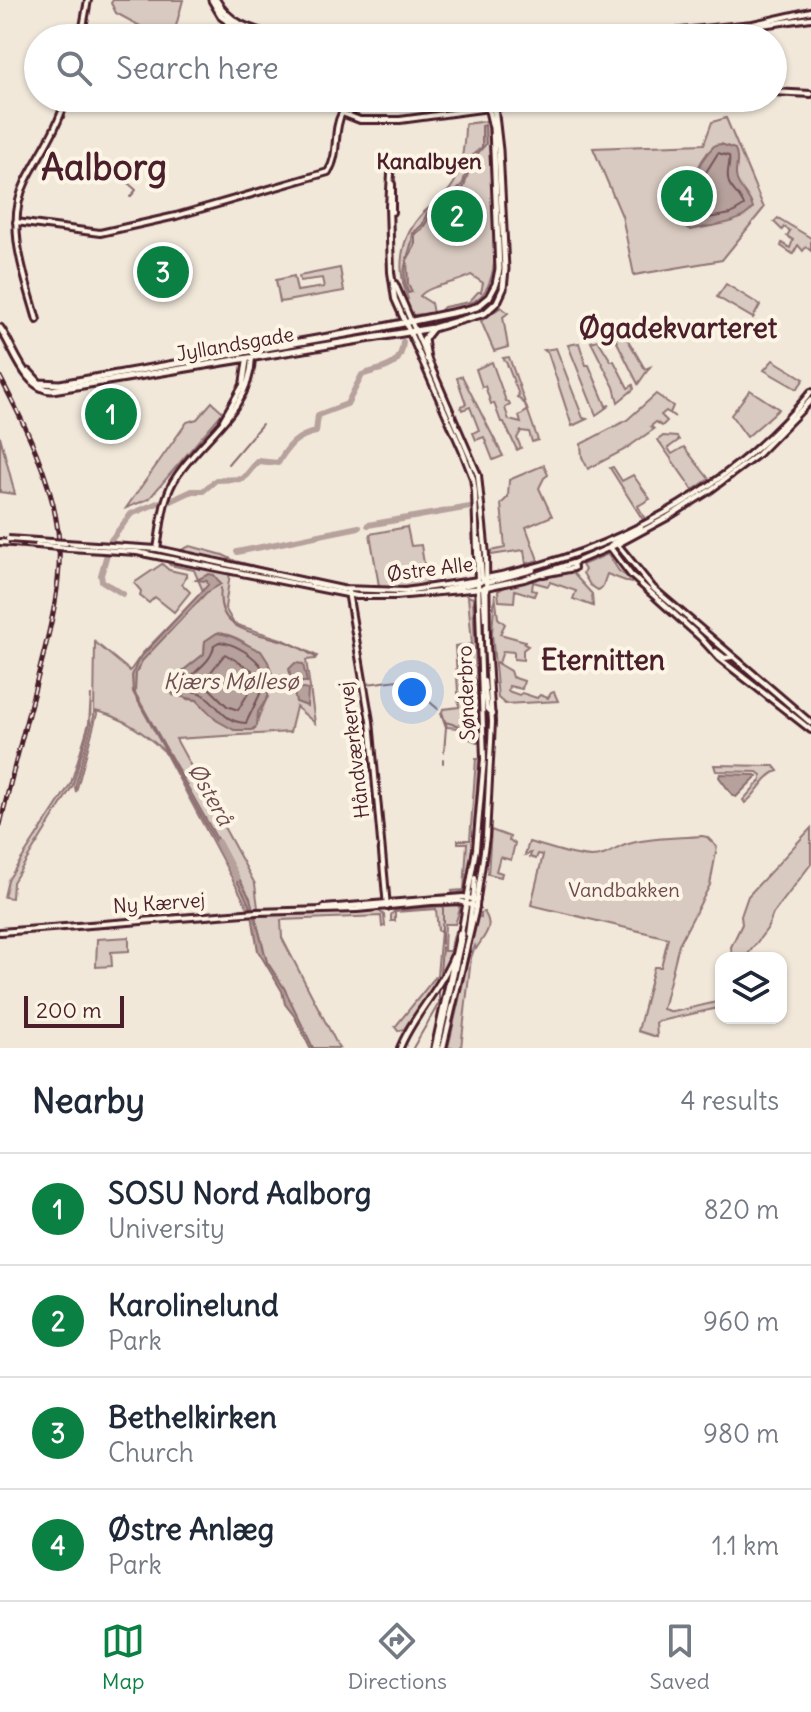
<!DOCTYPE html>
<meta charset="utf-8">
<style>
body{margin:0;font-family:Delius,sans-serif;background:#f6f6f7;color:#1f2937}
.controls{position:absolute;right:24px;bottom:24px;display:grid;overflow:hidden;border-radius:16px;box-shadow:0 2px 6px #0004}
.controls button{width:72px;height:72px;display:grid;place-items:center;padding:0;border:0;border-bottom:2px solid #e0e1e3;background:#fff;color:#1f2937;font:40px sans-serif}
.scale{position:absolute;left:24px;bottom:20px;width:100px;box-sizing:border-box;padding-left:8px;border:4px solid #4a1f2b;border-top:0;font-size:22px;line-height:28px;white-space:nowrap;color:#4a1f2b;-webkit-text-stroke:6px #fcf5e5;paint-order:stroke}
.you{position:absolute;left:412px;top:692px;width:28px;height:28px;margin:-20px;border:6px solid #fff;border-radius:50%;background:#1a73e8;box-shadow:0 0 0 12px #1a73e833}
.badge{display:grid;place-items:center;width:52px;height:52px;border-radius:50%;background:#0b8043;color:#fff;font-size:26px;font-weight:700}
.pin{position:absolute;translate:-50% -50%;border:4px solid #fff;box-shadow:0 2px 8px #0006}
.list{margin:0;padding:0;list-style:none}
h2{display:flex;justify-content:space-between;align-items:center;height:104px;margin:0;padding:0 32px;font-size:34px}
h2 small{font-size:26px;font-weight:400;color:#747a83}
.list li{display:grid;grid-template-columns:52px 1fr auto;gap:24px;align-items:center;box-sizing:border-box;height:112px;padding:0 32px;border-top:2px solid #e0e1e3}
.list b{display:block;font-size:30px;white-space:nowrap}
.list p{margin:0;font-size:26px;white-space:nowrap;color:#747a83}
.list em{font-size:26px;font-style:normal;color:#747a83}
.icon{flex:none;width:44px;height:44px;fill:none;stroke:currentColor;stroke-width:2;stroke-linecap:round;stroke-linejoin:round}
.map{position:relative;flex:none;width:811px;height:1048px;overflow:hidden}
.search{position:absolute;background:#fff;box-shadow:0 2px 6px #0004;left:24px;right:24px;top:24px;height:88px;display:flex;align-items:center;gap:20px;box-sizing:border-box;padding:0 28px;border-radius:44px;color:#747a83;font-size:30px}
.sheet{height:552px;background:#fff}
nav{display:flex;justify-content:space-around;align-items:center;box-sizing:border-box;height:112px;border-top:2px solid #e0e1e3;background:#fff;font-size:22px;color:#747a83}
nav a{display:grid;justify-items:center;gap:4px}
nav .on{color:#0b8043}
.map>svg:first-child{display:block}
.green{fill:#d8cac0;stroke:#917476;stroke-width:2;fill-rule:evenodd}
.water{fill:#b6a19c;stroke:#8b6d6f;stroke-width:2}
.lines{fill:none;stroke-linecap:round;stroke-linejoin:round}
.shore{stroke:#755358;stroke-width:2}
.stream{stroke:#8b6d6f;stroke-width:2}
.river{stroke:#b6a19c;stroke-width:6}
.minor-casing{stroke:#4a1f2b;stroke-width:10}
.major-casing{stroke:#4a1f2b;stroke-width:11}
.highway-casing{stroke:#4a1f2b;stroke-width:13}
.minor{stroke:#fcf5e5;stroke-width:4}
.major{stroke:#fcf5e5;stroke-width:5}
.highway{stroke:#fcf5e5;stroke-width:7}
.rail-casing{stroke:#4a1f2b;stroke-width:5}
.rail{stroke:#fcf5e5;stroke-width:2;stroke-dasharray:6;stroke-linecap:butt}
.minor-bridge-casing{stroke:#4a1f2b;stroke-width:10;stroke-linecap:butt}
.minor-bridge{stroke:#fcf5e5;stroke-width:4}
.labels{text-anchor:middle;stroke-width:8;stroke-linejoin:round;paint-order:stroke}
.street-label{font-size:20px;fill:#4a1f2b;stroke:#fcf5e5}
.park-label{font-size:20px;fill:#6e4a50;stroke:#fcf5e5}
.neighbourhood-label{font-size:22px;font-weight:bold;fill:#4a1f2b;stroke:#fcf5e5}
.water-label{font-size:22px;font-style:italic;fill:#704c53;stroke:#fcf5e5}
.district-label{font-size:28px;font-weight:bold;fill:#4a1f2b;stroke:#fcf5e5}
.town-label{font-size:36px;font-weight:bold;fill:#4a1f2b;stroke:#fcf5e5}
</style>
<div class="map">
<svg width="811" height="1048" viewBox="0 0 811 1048">
<rect width="100%" height="100%" fill="#f1e8da"/>
<filter id="ink" filterUnits="userSpaceOnUse"><feTurbulence type="fractalNoise" baseFrequency=".0125" numOctaves="2"/><feDisplacementMap in="SourceGraphic" scale="16" xChannelSelector="R" yChannelSelector="G"/><feConvolveMatrix kernelMatrix="1 2 1 2 8 2 1 2 1" color-interpolation-filters="sRGB"/></filter>
<g filter="url(#ink)">
<g class="green">
<polygon points="113,0 183,0 176,26 166,38 162,38 116,13 111,3"/>
<polygon points="726,118 764,208 722,260 634,275 622,216 593,148 704,144 712,122"/>
<path d="M488,121L495,249C494,292 481,306 439,312L444,307L469,302L478,292H481L483,283L471,275C454,285 431,284 420,296L431,303L433,313L413,315L404,301L408,299C396,269 400,237 423,213C434,203 447,196 454,183C462,170 465,138 465,124Z"/>
<polygon points="778,218 811,238 811,251 806,247 803,251 798,245 793,254 781,246 782,243 790,248 793,240 787,236 790,231 784,227 782,230 774,222"/>
<polygon points="340,268 344,291 280,302 276,280 294,276 297,291 324,287 322,278 300,281 299,276"/>
<polygon points="726,284 760,305 753,318 717,297"/>
<polygon points="501,307 508,313 503,317 508,347 494,351 481,321"/>
<polygon points="625,335 645,369 650,367 638,384 615,338 611,338"/>
<polygon points="598,340 611,361 614,361 628,388 633,385 634,389 618,402 614,387 591,342"/>
<polygon points="579,343 586,365 589,365 606,406 610,405 596,415 568,345"/>
<polygon points="556,348 583,418 587,419 572,426 548,353 544,350"/>
<polygon points="509,357 538,440 532,442 529,432 521,431 517,438 521,448 517,450 504,422 501,422 494,403 491,404 485,386 482,387 476,369 492,362 506,401 509,402 510,405 505,408 509,420 521,423 519,416 527,411 525,404 517,397 519,395 507,364 503,358"/>
<polygon points="773,360 804,379 797,389 764,370"/>
<polygon points="462,376 503,456 493,460 484,437 476,440 473,433 479,430 470,407 462,410 461,406 466,404 457,378"/>
<polygon points="750,390 779,409 747,437 731,415"/>
<polygon points="656,394 673,406 670,413 675,417 666,411 661,415 667,421 662,426 656,422 651,426 654,429 624,450 588,469 582,457 581,444 627,420"/>
<polygon points="212,402 223,412 149,499 126,508 187,422 197,419"/>
<polygon points="0,436 15,494 0,492"/>
<polygon points="663,436 677,437 679,440 668,448 672,454 684,447 709,479 693,490 658,440"/>
<polygon points="544,465 548,475 544,478 539,488 552,516 526,527 538,560 526,564 524,550 491,555 491,551 505,548 501,504 508,497 509,480"/>
<polygon points="613,467 622,481 633,475 650,499 638,506 645,519 643,520 610,468"/>
<polygon points="407,527 411,546 421,545 427,582 418,586 382,588 379,586 370,534"/>
<polygon points="190,546 223,555 235,561 295,576 179,551"/>
<polygon points="608,554 619,571 632,580 631,583 607,574 602,588 598,590 590,585 583,573 585,570 582,565"/>
<path d="M166,560L230,573L225,608L234,624L284,640L317,656L315,659L306,660L315,723L296,707L290,732L176,739L255,884L258,908H248L164,751C144,733 122,716 95,711L97,714L76,792L75,787L94,716L95,642L130,671L142,654L203,591L194,570L170,565ZM217,633C249,636 270,662 268,694C267,702 257,715 255,729C233,735 212,712 197,700L186,699L170,681L178,679L184,670L204,654L205,641Z"/>
<polygon points="162,564 169,570 187,574 182,584 190,592 174,612 155,597 149,603 140,596 141,591 134,583"/>
<polygon points="571,571 592,594 593,606 573,599 576,591 550,582 548,586 533,582 532,590 536,591 534,596 515,590 514,602 499,601 498,591 505,587"/>
<polygon points="495,593 498,618 505,624 500,634 525,641 524,644 528,646 523,650 523,660 514,659 514,652 503,651 499,663 495,662 510,671 512,677 524,681 522,689 509,686 508,691 519,695 522,693 537,698 540,695 548,698 551,693 554,692 558,701 505,704 498,698 492,633"/>
<polygon points="468,596 473,598 479,743 463,736 459,728 447,727 442,712 443,709 459,707 455,646 472,644"/>
<polygon points="91,695 90,723 73,785 13,882 12,898 4,897 8,880 71,783 89,723"/>
<polygon points="476,759 479,759 473,842 466,891 453,894 452,891 464,890 467,843 458,843 458,840 470,840"/>
<path d="M714,765L774,766L778,771C764,775 757,795 745,803L743,800L761,780V775L757,772L716,771Z"/>
<polygon points="811,828 811,864 773,914 767,929 745,958 732,958 731,947 742,924 741,916 748,896"/>
<polygon points="491,830 510,837 509,841 515,843 511,860 500,857 496,871 502,873 501,877 488,874"/>
<path d="M702,836L707,837L717,847L710,885L679,944L663,1009L673,1012L717,1002L718,1008L656,1022L657,1037L638,1031L654,967H661L668,938L531,905L543,855L538,854L536,859L530,857L531,853L525,855L529,842C549,847 570,856 591,857C608,857 617,846 632,843C655,837 680,838 702,836Z"/>
<path d="M458,905L460,909L455,924H445L444,951H450L455,931C453,969 423,999 404,1029L398,1031L395,1027L437,975L441,931H438L436,909L395,912V921H391V915L395,910Z"/>
<polygon points="352,911 379,911 384,915 385,926 382,927 381,916 281,920 282,938 339,1048 313,1048 284,988 267,962 255,916"/>
<path d="M484,912C495,927 484,936 476,949L475,946L471,958L461,1048H448L478,916L481,917V913Z"/>
<polygon points="129,937 129,951 111,952 112,966 96,967 97,939"/>
</g>
<g class="water">
<path d="M485,125L486,144L472,160L464,187L453,201V212L445,217L431,215L422,229L415,234V246L407,260L408,284L412,292L408,293C398,267 411,256 413,233L422,225L427,213L436,211L445,214L450,211L451,198L463,183L470,157L482,147V126Z"/>
<path d="M721,144L735,149C741,164 733,169 737,180C741,191 750,196 753,208C740,225 711,225 691,230L686,227C683,200 695,163 715,145Z"/>
<polygon points="209,574 214,575 221,584 206,593 142,661 136,673 135,693 250,898 267,962 284,988 313,1048 310,1048 295,1017 285,1004 282,991 258,951 251,909 244,894 133,692 132,676 138,660 208,585 207,581 196,580"/>
<path d="M217,633C235,635 245,645 261,651L268,662L272,674L268,681V697L258,712L257,726L251,730H234L216,720L197,700L173,695L167,682L178,679L184,670L204,654L205,641Z"/>
<polygon points="295,663 303,664 307,682 302,682 297,687 308,690 307,706 296,702 289,669"/>
<polygon points="720,774 755,775 757,776 736,797 733,796 719,777"/>
</g>
<g class="lines">
<g class="shore">
<path d="M718,153L729,156C731,166 725,172 729,183C733,192 741,196 744,206L731,214L696,220L693,215L703,177Z"/>
<path d="M219,642C235,643 255,656 263,669L260,694L246,723C221,722 220,704 202,694C196,691 189,692 183,688C190,671 212,665 214,645Z"/>
<polygon points="225,654 252,670 249,692 238,710 227,706 203,682"/>
</g>
<g class="stream">
<polyline points="100,161 108,169"/>
<polyline points="128,183 136,190 130,197"/>
<polyline points="228,464 262,424"/>
<path d="M221,588C215,632 253,631 286,642C297,645 306,651 315,657"/>
<polyline points="367,684 398,680 417,691 438,709"/>
<polyline points="441,713 446,727 444,752"/>
<polyline points="445,722 460,726 477,740"/>
<polyline points="443,763 443,759"/>
<polyline points="443,922 443,908"/>
<polyline points="442,944 442,924"/>
<polyline points="440,973 442,947"/>
<polyline points="413,1048 439,1003 439,992"/>
</g>
<g class="river">
<polyline points="368,525 470,507"/>
<polyline points="237,552 359,527"/>
<path d="M123,594L102,581L101,575L111,540L131,514L160,502L171,501L192,491H203L216,480L243,479L258,461L278,463C288,446 296,436 316,432L318,415L347,404L362,375C382,367 401,370 403,342"/>
<polyline points="218,842 237,878"/>
</g>
<defs>
<g id="minor">
<polyline points="81,38 88,0"/>
<polyline points="609,38 753,24 811,11"/>
<polyline points="642,38 672,34"/>
<polyline points="670,38 811,18"/>
<polyline points="773,92 811,94"/>
<polyline points="557,100 576,98"/>
<polyline points="391,174 389,206 391,272 395,299 462,450 473,478 475,492 484,759 476,849 461,934"/>
<polyline points="392,184 392,212"/>
<path d="M16,222L100,233L176,216L328,172C340,154 332,132 342,113L360,120H400L564,98"/>
<polyline points="395,284 478,475 486,555 487,644 492,722 486,837 475,912 443,1048"/>
<path d="M37,320C25,276 4,225 26,181C40,153 58,129 66,98"/>
<polyline points="223,420 243,385 247,358"/>
<polyline points="479,539 482,578 487,584"/>
<polyline points="0,542 37,545"/>
<polyline points="66,543 157,549 342,589 405,591 478,580"/>
<polyline points="618,545 653,588 811,723"/>
<polyline points="610,547 631,575 700,637 719,658 811,730"/>
<polyline points="610,547 613,543 641,528"/>
<polyline points="69,548 137,552 357,596 396,596 482,588 524,579 573,563 618,544 668,517 709,491 756,456 811,400"/>
<path d="M157,549C161,527 162,502 173,482C198,439 250,413 252,358"/>
<polyline points="543,574 574,568 573,563"/>
<path d="M486,578C609,555 731,490 811,392"/>
<polyline points="488,582 533,570"/>
<polyline points="483,588 485,619"/>
<polyline points="443,590 481,582"/>
<polyline points="348,592 370,721 387,907"/>
<polyline points="716,651 725,658 732,657"/>
<polyline points="484,681 487,709 492,714"/>
<polyline points="473,901 475,878"/>
<polyline points="324,908 463,897 477,900"/>
<polyline points="0,932 257,912 357,909 431,902 459,901 476,907"/>
<polyline points="468,934 472,903"/>
<path d="M400,1048C413,1015 440,990 453,957"/>
</g>
<g id="major">
<polyline points="212,0 222,17 238,28"/>
<path d="M216,0C230,26 254,30 281,38"/>
<path d="M0,328C14,347 25,390 52,390L433,328L485,313L497,302L503,289L505,269L499,150L493,98"/>
<polyline points="427,359 424,339 432,329"/>
<polyline points="29,372 39,383 60,384 374,329 466,310 477,307 489,297 496,284 499,269 493,128 486,98"/>
</g>
<polyline id="highway" points="436,1048 461,934"/>
</defs>
<use href="#minor" class="minor-casing"/>
<use href="#major" class="major-casing"/>
<use href="#highway" class="highway-casing"/>
<use href="#minor" class="minor"/>
<use href="#major" class="major"/>
<use href="#highway" class="highway"/>
<defs>
<path id="rail" d="M0,377C25,425 51,477 58,531C64,585 48,636 35,688C23,734 11,779 0,825"/>
</defs>
<use href="#rail" class="rail-casing"/>
<use href="#rail" class="rail"/>
<defs>
<g id="minor-bridge">
<polyline points="8,539 66,543"/>
<polyline points="37,545 69,548"/>
</g>
</defs>
<use href="#minor-bridge" class="minor-bridge-casing"/>
<use href="#minor-bridge" class="minor-bridge"/>
</g>
</g>
<g class="labels">
<g class="street-label">
<text transform="translate(235 344) rotate(-10)" y="7">Jyllandsgade</text>
<text transform="translate(430 569) rotate(-7)" y="7">Østre Alle</text>
<text transform="translate(466 693) rotate(-92)" y="7">Sønderbro</text>
<text transform="translate(354 750) rotate(-97)" y="7">Håndværkervej</text>
<text transform="translate(159 903) rotate(-4)" y="7">Ny Kærvej</text>
</g>
<g class="park-label">
<text x="624" y="897">Vandbakken</text>
</g>
<g class="neighbourhood-label">
<text x="429" y="169">Kanalbyen</text>
</g>
<g class="water-label">
<text x="231" y="689">Kjærs Møllesø</text>
<text transform="translate(211 794) rotate(61)" y="8">Østerå</text>
</g>
<g class="district-label">
<text x="678" y="338">Øgadekvarteret</text>
<text x="603" y="670">Eternitten</text>
</g>
<g class="town-label">
<text x="104" y="180">Aalborg</text>
</g>
</g>
</svg>
<div class="controls">
<button><svg class="icon" aria-label="layers" viewBox="0 0 24 24"><path d="M12 4l9 5-9 5-9-5zM3 14l9 5 9-5"/></svg></button>
</div>
<div class="scale">200 m</div>
<div class="you"></div>
<div class="pin badge" style="left:111px;top:414px">1</div>
<div class="pin badge" style="left:457px;top:216px">2</div>
<div class="pin badge" style="left:163px;top:272px">3</div>
<div class="pin badge" style="left:687px;top:196px">4</div>
<div class="search"><svg class="icon" aria-label="search" viewBox="0 0 24 24"><circle cx="10" cy="10" r="6"/><path d="M15 15l6 6"/></svg>Search here</div>
</div>
<section class="sheet">
<h2>Nearby<small>4 results</small></h2>
<ul class="list">
<li><span class="badge">1</span><div><b>SOSU Nord Aalborg</b><p>University</p></div><em>820 m</em></li>
<li><span class="badge">2</span><div><b>Karolinelund</b><p>Park</p></div><em>960 m</em></li>
<li><span class="badge">3</span><div><b>Bethelkirken</b><p>Church</p></div><em>980 m</em></li>
<li><span class="badge">4</span><div><b>Østre Anlæg</b><p>Park</p></div><em>1.1 km</em></li>
</ul>
</section>
<nav>
<a class="on"><svg class="icon" aria-label="map" viewBox="0 0 24 24"><path d="M3 6l6-2 6 2 6-2v14l-6 2-6-2-6 2zM9 4v14M15 6v14"/></svg>Map</a>
<a><svg class="icon" aria-label="directions" viewBox="0 0 24 24"><path d="M12 3l9 9-9 9-9-9zM9 14v-3h6M13 9l2 2-2 2"/></svg>Directions</a>
<a><svg class="icon" aria-label="saved" viewBox="0 0 24 24"><path d="M7 4h10v16l-5-4-5 4z"/></svg>Saved</a>
</nav>
